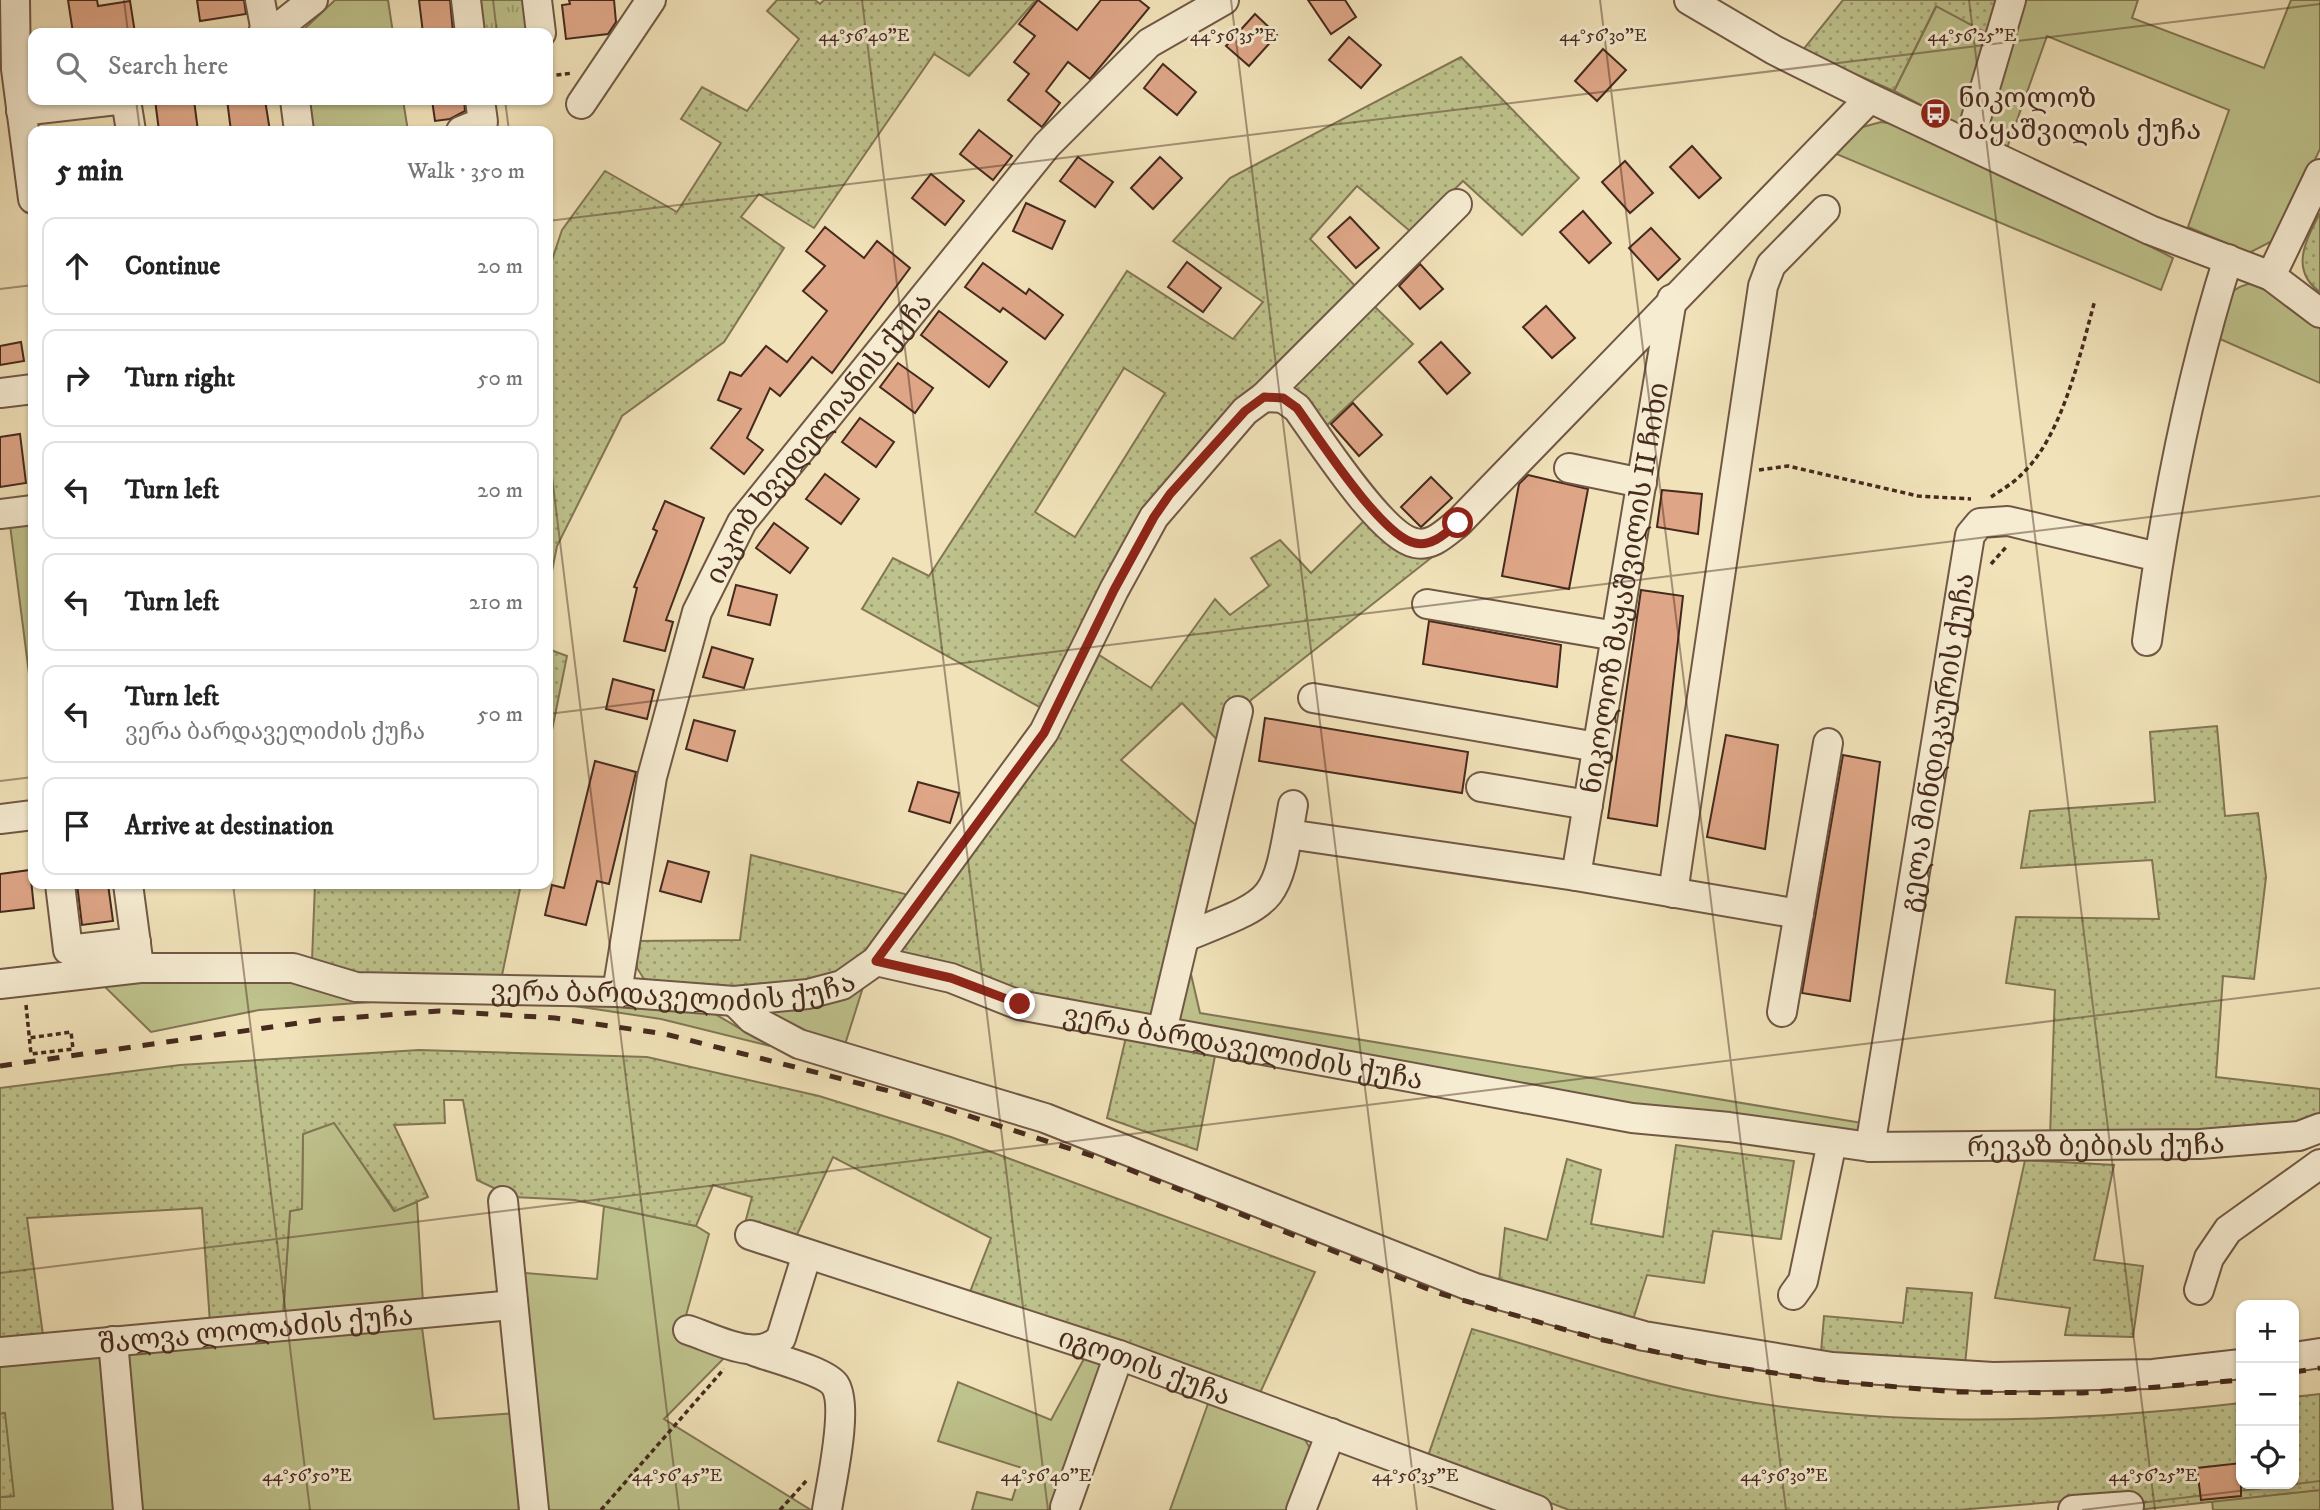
<!DOCTYPE html>
<meta charset="utf-8">
<style>
body{margin:0;font-family:"IM FELL DW Pica","Noto Serif Georgian",serif;background:#f2f2f2;color:#222}
.controls{position:absolute;right:21px;bottom:21px;display:grid;overflow:hidden;border-radius:14px;box-shadow:0 2px 5px #0004}
.controls button{width:63px;height:63px;display:grid;place-items:center;padding:0;border:0;border-bottom:2px solid #e0e0e0;background:#fff;color:#222;font:35px sans-serif}
.stop{position:absolute;width:21px;height:21px;margin:-16px;border:5px solid #8f2418;border-radius:50%;background:#fff}
.stop.end{background:#8f2418;border-color:#fff;box-shadow:0 2px 7px #0008}
.list{margin:0;padding:0;list-style:none}
h2{display:flex;justify-content:space-between;align-items:center;height:91px;margin:0;padding:0 28px;font-size:30px}
h2 small{font-size:23px;font-weight:400;color:#767676}
.list li{display:grid;grid-template-columns:46px 1fr auto;gap:21px;align-items:center;box-sizing:border-box;height:98px;margin:0 14px 14px;padding:0 14px;border:2px solid #e0e0e0;border-radius:14px}
.list b{display:block;font-size:26px;white-space:nowrap}
.list p{margin:0;font-size:23px;white-space:nowrap;color:#767676}
.list em{font-size:23px;font-style:normal;color:#767676}
.icon{flex:none;width:38px;height:38px;fill:none;stroke:currentColor;stroke-width:2;stroke-linecap:round;stroke-linejoin:round}
.map{position:relative;flex:none;width:2320px;height:1510px;overflow:hidden}
.search{position:absolute;background:#fff;box-shadow:0 2px 5px #0004;left:28px;top:28px;width:525px;height:77px;display:flex;align-items:center;gap:18px;box-sizing:border-box;padding:0 24px;border-radius:14px;color:#767676;font-size:26px}
.panel{position:absolute;background:#fff;box-shadow:0 2px 5px #0004;left:28px;top:126px;width:525px;height:763px;border-radius:14px}
.map>svg:first-child{display:block}
.grass{fill:#bec28c;stroke:#827655;stroke-width:2}
.park{fill:url(#park-tufts);stroke:#827655;stroke-width:2}
.garden{fill:url(#garden-dots);stroke:#827655;stroke-width:2;fill-rule:evenodd}
.building{fill:#dea687;stroke:#462a1e;stroke-width:2}
.lines{fill:none;stroke-linecap:round;stroke-linejoin:round}
.minor-casing{stroke:#715845;stroke-width:32}
.path{stroke:#462a1e;stroke-width:3.5;stroke-dasharray:5 3.5;stroke-linecap:butt}
.minor{stroke:#f6ecd2;stroke-width:28}
.rail{stroke:#462a1e;stroke-width:5;stroke-dasharray:12 12;stroke-linecap:butt}
.route{stroke:#8f2418;stroke-width:9}
.ticks{fill:none;stroke:#462a1e;stroke-width:2;stroke-opacity:0.45}
.labels{text-anchor:middle;stroke-width:6;stroke-linejoin:round;paint-order:stroke}
.poi-label{font-size:28px;fill:#462a1e;stroke:#f6ecd2;text-anchor:start}
.street-label{font-size:28px;fill:#462a1e;stroke:#f6ecd2}
.ticks-label{font-size:18px;text-anchor:middle;fill:#462a1e;stroke:#f6ecd2;stroke-width:6;stroke-linejoin:round;paint-order:stroke}
</style>
<div class="map">
<svg width="2320" height="1510" viewBox="0 0 2320 1510">
<defs>
<pattern id="park-tufts" width="24" height="20" patternUnits="userSpaceOnUse" patternTransform="scale(1.75)"><rect width="24" height="20" fill="#bec28c"/><path d="M3 7l-1-3M5 7V3M7 7l1-3M15 17l-1-3M17 17v-4M19 17l1-3" fill="none" stroke="#9c9e72"/></pattern>
<pattern id="garden-dots" width="8" height="8" patternUnits="userSpaceOnUse" patternTransform="scale(1.75)"><rect width="8" height="8" fill="#bec28c"/><path d="M2 2h.1M6 6h.1" fill="none" stroke="#9c9e72" stroke-width="1.8" stroke-linecap="round"/></pattern>
</defs>
<rect width="100%" height="100%" fill="#f1e2b9"/>
<filter id="stains"><feTurbulence type="fractalNoise" baseFrequency=".00286" numOctaves="4"/><feColorMatrix values="0 0 0 0 .2 0 0 0 0 .09 0 0 0 0 .02 0 0 0 .5 -.17"/></filter>
<radialGradient id="worn" r=".72"><stop offset=".6" stop-color="#630" stop-opacity="0"/><stop offset="1" stop-color="#630" stop-opacity=".3"/></radialGradient>
<g class="grass">
<polygon points="335,0 388,0 393,33 300,33"/>
<polygon points="2020,0 2138,0 2132,18 2264,68 2291,0 2320,0 2320,149 2278,238 2249,253 2188,227 2229,110 2047,36 2006,151 1979,140"/>
<polygon points="1937,5 1990,35 1963,127 1894,91"/>
<polygon points="304,100 403,100 408,131 308,131"/>
<polygon points="1881,122 1918,128 2173,258 2161,290 1834,153 1859,128"/>
<path d="M2255,283L2320,327V383L2213,336C2223,309 2223,286 2255,283Z"/>
<polygon points="33,524 33,705 10,525"/>
<polygon points="1187,957 1200,1013 1868,1124 1862,1134 1641,1113 1179,1024 1173,1013"/>
<polygon points="278,980 353,995 443,997 259,1010 151,1032 101,983"/>
<polygon points="864,984 842,1054 762,1013"/>
<polygon points="528,999 708,1010 770,1046 661,1019"/>
<polygon points="334,1122 394,1211 417,1202 423,1303 283,1316 290,1211 302,1209 303,1134"/>
<polygon points="604,1206 696,1226 709,1234 681,1333 733,1349 664,1419 811,1510 539,1510 514,1272 597,1279"/>
<polygon points="421,1320 434,1419 518,1413 529,1510 134,1510 118,1348"/>
<polygon points="108,1348 122,1510 0,1510 0,1497 13,1496 4,1413 0,1414 0,1357"/>
<polygon points="1086,1355 1106,1363 1060,1510 972,1510 977,1492 1012,1500 1022,1468 938,1441 958,1382 1051,1420"/>
<polygon points="1209,1401 1304,1438 1311,1450 1289,1510 1170,1510"/>
<polygon points="2320,1490 2320,1510 2213,1510 2212,1501"/>
</g>
<polygon class="park" points="480,0 533,0 537,33 484,33"/>
<g class="garden">
<polygon points="777,0 815,0 820,4 824,0 1036,0 969,76 934,54 814,228 759,194 741,217 784,248 724,342 622,416 557,546 548,591 548,272 562,230 605,171 677,212 721,143 681,119 702,87 747,111 799,39 767,11"/>
<polygon points="1843,0 2000,0 1990,35 1936,6 1894,91 1802,51"/>
<path d="M1461,57L1579,178L1522,235L1463,181L1411,232L1357,186L1310,239L1361,292L1209,437L1043,709L862,609L893,558L929,576L1127,271L1233,339L1263,302L1173,241L1230,178ZM1124,368L1165,393L1075,537L1035,512Z"/>
<path d="M2320,213V292C2289,270 2306,240 2320,213Z"/>
<polygon points="1369,301 1413,344 1322,430 1286,385"/>
<polygon points="1367,518 1450,543 1251,700 1224,747 1182,703 1121,760 1205,833 1154,1017 1020,997 902,961 896,946 1021,789 1061,730 1099,655 1151,688 1215,599 1230,615 1269,586 1251,558 1280,540 1311,573"/>
<polygon points="548,649 567,656 548,750"/>
<polygon points="2217,726 2225,816 2258,813 2266,877 2254,979 2223,976 2216,1077 2320,1089 2320,1120 2301,1128 2050,1137 2055,990 2006,983 2016,917 2159,919 2152,860 2021,868 2030,811 2155,802 2150,732"/>
<polygon points="751,855 909,895 871,951 844,972 792,986 673,988 644,979 637,968 636,941 740,940"/>
<polygon points="315,884 521,884 501,980 372,977 312,961"/>
<polygon points="1126,1037 1215,1056 1197,1150 1107,1118"/>
<polygon points="419,1050 647,1057 819,1096 951,1137 1315,1272 1260,1393 968,1297 991,1238 833,1157 793,1243 744,1227 752,1197 713,1185 696,1226 575,1200 513,1197 477,1180 463,1100 444,1100 445,1123 394,1125 428,1197 395,1211 334,1123 303,1134 302,1209 290,1211 283,1316 210,1323 202,1208 27,1218 43,1335 0,1340 0,1088 180,1065"/>
<polygon points="1676,1145 1794,1161 1781,1239 1713,1231 1704,1283 1647,1275 1633,1320 1499,1281 1505,1228 1547,1240 1567,1159 1601,1170 1591,1224 1663,1237"/>
<polygon points="2025,1160 2114,1165 2094,1260 2143,1266 2133,1337 2065,1335 2070,1308 1995,1298"/>
<polygon points="1907,1288 1972,1293 1965,1365 1821,1352 1824,1316 1903,1323"/>
<path d="M1472,1329C1543,1349 1614,1374 1687,1390C1869,1430 2057,1424 2241,1403V1484H2294V1397L2320,1394V1490L2137,1510L2138,1495L1958,1510H1569L1428,1456Z"/>
<polygon points="5,1413 14,1496 0,1497 0,1414"/>
</g>
<g class="building">
<polygon points="68,0 97,0 98,6 130,1 135,33 105,33 105,30 73,33"/>
<polygon points="197,0 244,0 246,14 200,21"/>
<polygon points="419,0 450,0 453,33 423,33"/>
<polygon points="569,0 614,0 616,22 608,34 566,39 562,5 570,4"/>
<polygon points="1038,0 1077,30 1101,0 1139,0 1149,8 1090,79 1068,62 1046,91 1060,103 1042,127 1008,100 1029,74 1014,62 1035,36 1019,24"/>
<polygon points="1308,0 1345,0 1356,17 1331,34"/>
<polygon points="1255,14 1277,35 1249,66 1226,46"/>
<polygon points="1349,37 1381,65 1361,88 1329,60"/>
<polygon points="1603,49 1626,70 1597,101 1575,81"/>
<polygon points="1163,64 1196,92 1177,115 1144,88"/>
<polygon points="155,100 194,100 198,131 159,131"/>
<polygon points="227,100 265,100 270,131 231,131"/>
<polygon points="432,100 464,100 465,111 450,119 435,121"/>
<polygon points="979,130 1012,156 993,180 960,154"/>
<polygon points="1692,146 1721,178 1699,198 1670,167"/>
<polygon points="1078,157 1113,182 1095,207 1060,181"/>
<polygon points="1160,157 1182,178 1153,209 1131,188"/>
<polygon points="1625,161 1653,193 1630,213 1602,182"/>
<polygon points="931,174 964,201 945,225 912,198"/>
<polygon points="1026,203 1065,221 1052,249 1013,231"/>
<polygon points="1583,211 1611,243 1589,263 1560,232"/>
<polygon points="1350,217 1379,248 1356,268 1328,237"/>
<polygon points="825,227 864,258 877,241 910,268 832,373 812,357 780,396 770,388 747,438 763,450 744,474 711,448 741,409 718,400 730,372 741,376 766,346 787,362 827,311 803,291 825,266 806,251"/>
<polygon points="1651,228 1680,259 1658,280 1629,248"/>
<polygon points="1187,262 1221,288 1203,312 1168,287"/>
<polygon points="983,263 1026,294 1029,289 1063,315 1045,339 1003,308 1000,312 965,287"/>
<polygon points="1420,264 1443,289 1420,309 1399,286"/>
<polygon points="1546,306 1575,338 1552,358 1523,327"/>
<polygon points="939,311 1007,362 989,387 921,335"/>
<polygon points="21,342 24,361 0,365 0,346"/>
<polygon points="1441,342 1470,373 1447,394 1419,362"/>
<polygon points="898,363 933,388 915,413 880,387"/>
<polygon points="1353,403 1382,435 1359,456 1331,424"/>
<polygon points="860,418 894,442 876,467 842,442"/>
<polygon points="20,434 26,483 0,487 0,437"/>
<polygon points="825,474 859,499 841,524 806,499"/>
<polygon points="1528,475 1588,489 1569,589 1502,576 1519,484"/>
<polygon points="1431,477 1452,498 1421,527 1401,507"/>
<polygon points="1662,490 1702,494 1698,534 1657,527"/>
<polygon points="665,501 704,518 666,620 673,622 665,651 624,641 637,588 634,587 657,531 653,529"/>
<polygon points="774,523 808,548 790,573 756,548"/>
<polygon points="736,585 777,595 770,625 728,615"/>
<polygon points="1641,590 1683,596 1657,826 1608,818"/>
<polygon points="1429,621 1561,645 1557,687 1423,664"/>
<polygon points="712,647 753,659 744,688 703,677"/>
<polygon points="613,679 654,690 647,719 606,709"/>
<polygon points="1265,718 1468,752 1462,793 1259,761"/>
<polygon points="694,720 735,731 727,761 686,749"/>
<polygon points="1726,735 1778,745 1765,849 1707,837"/>
<polygon points="1843,755 1880,762 1850,1001 1802,993"/>
<polygon points="595,761 636,772 609,884 597,881 586,925 545,915 552,885 564,888"/>
<polygon points="918,782 959,793 950,823 909,811"/>
<polygon points="668,861 709,872 701,902 660,891"/>
<polygon points="30,870 34,908 0,912 0,874"/>
<polygon points="77,884 108,884 113,921 82,925"/>
<polygon points="2241,1463 2241,1496 2201,1500 2197,1468"/>
</g>
<g class="lines">
<defs>
<g id="minor">
<polyline points="15,0 16,69 33,199"/>
<polyline points="260,0 266,32"/>
<polyline points="466,0 470,33"/>
<polyline points="537,0 541,33"/>
<polyline points="1689,0 1774,50 1870,98 2150,230 2271,276 2320,313"/>
<polyline points="263,33 285,22 313,0"/>
<polyline points="126,100 131,131"/>
<polyline points="295,100 299,131"/>
<polyline points="581,104 651,0"/>
<polyline points="21,111 117,100"/>
<polyline points="461,131 483,122 480,100"/>
<polyline points="1969,142 2011,0"/>
<polyline points="2271,276 2320,174"/>
<polyline points="0,393 33,389"/>
<path d="M1264,397L1283,398L1297,408C1318,437 1382,537 1415,543C1432,547 1445,533 1458,523L1870,98"/>
<polyline points="1569,468 1642,483"/>
<polyline points="0,514 33,510"/>
<polyline points="1427,604 1616,636"/>
<path d="M2147,641C2164,513 2189,382 2228,259"/>
<polyline points="1313,698 1597,747"/>
<polyline points="1481,787 1588,805"/>
<polyline points="0,819 33,815"/>
<polyline points="1288,834 1576,876 1799,914"/>
<path id="s1" d="M1576,876L1672,299"/>
<polyline points="60,884 68,950 136,942"/>
<polyline points="128,884 138,959"/>
<polyline points="1673,893 1763,286 1771,265 1825,210"/>
<path d="M1185,937C1279,899 1275,906 1293,805"/>
<path id="s2" d="M876,961L951,978L1019,1005L1632,1118L1729,1127L1870,1147L2200,1144L2299,1136L2320,1128"/>
<path id="s3" d="M0,984L140,968H293L356,987L617,992L734,1001L808,994L842,985L876,961L1044,732L1114,590L1154,517L1245,411L1264,397L1457,204"/>
<path id="s4" d="M617,992L652,777L697,612L742,522L1047,145L1149,43L1224,0"/>
<polyline points="734,1001 752,1019 799,1044 1045,1118 1475,1288 1644,1336 1832,1367 1993,1377 2153,1374 2241,1364"/>
<polyline points="1782,1012 1828,743"/>
<polyline points="1162,1031 1238,711"/>
<path id="s5" d="M1870,1147L1970,535L1980,523L2008,521L2158,557"/>
<polyline points="503,1201 534,1510"/>
<path id="s6" d="M750,1235L1119,1355L1537,1510"/>
<polyline points="2199,1290 2209,1258 2228,1230 2320,1164"/>
<polyline points="1793,1295 1803,1281 1832,1142"/>
<path d="M688,1330C716,1339 759,1364 781,1338L807,1254"/>
<polyline points="113,1341 128,1510"/>
<path d="M754,1351C772,1358 825,1371 835,1385C849,1407 831,1483 827,1510"/>
<path id="s7" d="M0,1352L513,1305"/>
<polyline points="2294,1357 2320,1353"/>
<polyline points="1065,1507 1119,1355"/>
<polyline points="1301,1510 1331,1433"/>
<polyline points="2073,1510 2129,1506"/>
</g>
</defs>
<use href="#minor" class="minor-casing"/>
<g class="path">
<polyline points="548,76 573,73"/>
<polyline points="1759,470 1788,466 1918,496 1971,499"/>
<path d="M1991,497C2001,490 2014,483 2022,474C2063,435 2080,354 2095,300"/>
<polyline points="1991,564 2007,546"/>
<polyline points="26,1005 31,1054 73,1049 71,1032 29,1038"/>
<polyline points="601,1510 724,1369"/>
<polyline points="780,1510 807,1480"/>
</g>
<use href="#minor" class="minor"/>
<g class="rail">
<polyline points="0,1066 320,1020 439,1011 555,1018 665,1034 901,1094 1105,1160 1438,1293 1594,1338 1711,1364 1830,1381 1955,1392 2083,1393 2241,1380"/>
<polyline points="2294,1372 2320,1368"/>
</g>
</g>
<g class="lines">
<path class="route" d="M1020,1004L951,978L876,961L1044,733L1114,590L1154,517L1170,494L1245,411L1264,397L1283,398L1297,408C1318,437 1382,537 1415,543C1432,547 1446,533 1458,523"/>
</g>
<path class="ticks" d="M124,0L128,33M493,0L497,33M862,0L1048,1510M1231,0L1417,1510M1600,0L1786,1510M1969,0L2155,1510M136,100L140,131M505,100L509,131M548,221L2320,4M0,289L33,285M548,444L679,1510M548,714L2320,496M0,781L33,777M233,884L310,1510M0,1273L2320,988M2082,1510L2320,1481"/>
<defs>
<symbol id="bus-disc" viewBox="-11 -11 22 22"><circle r="9.5" fill="#8f2418" stroke="#f6ecd2"/><path d="M-5-6H5V4H4V6H2V4H-2V6H-4V4H-5ZM-3.5-4V0h7V-4ZM-3.5 1.2v1.5H-2V1.2ZM2 1.2v1.5H3.5V1.2Z" fill="#fff"/></symbol>
</defs>
<g fill-rule="evenodd">
<use href="#bus-disc" x="1918" y="96" width="35" height="35"/>
</g>
<g class="labels">
<g class="poi-label">
<text x="1958" y="107">ნიკოლოზ<tspan x="1958" dy="32">მაყაშვილის ქუჩა</tspan></text>
</g>
<g class="street-label">
<text dy="10" stroke="none"><textPath href="#s4" startOffset="602">იაკობ ხვედელიანის ქუჩა</textPath></text>
<text dy="10" stroke="none"><textPath href="#s1" startOffset="292">ნიკოლოზ მაყაშვილის II ჩიხი</textPath></text>
<text dy="10" stroke="none"><textPath href="#s5" startOffset="410">გელა მინდიკაურის ქუჩა</textPath></text>
<text dy="10" stroke="none"><textPath href="#s3" startOffset="677">ვერა ბარდაველიძის ქუჩა</textPath></text>
<text dy="10" stroke="none"><textPath href="#s2" startOffset="378">ვერა ბარდაველიძის ქუჩა</textPath></text>
<text dy="10" stroke="none"><textPath href="#s2" startOffset="1239">რევაზ ბებიას ქუჩა</textPath></text>
<text dy="10" stroke="none"><textPath href="#s7" startOffset="257">შალვა ლოლაძის ქუჩა</textPath></text>
<text dy="10" stroke="none"><textPath href="#s6" startOffset="416">იგოთის ქუჩა</textPath></text>
</g>
</g>
<g class="ticks-label">
<text x="864" y="41">44°56'40"E</text>
<text x="1233" y="41">44°56'35"E</text>
<text x="1603" y="41">44°56'30"E</text>
<text x="1972" y="41">44°56'25"E</text>
<text x="307" y="1481">44°56'50"E</text>
<text x="677" y="1481">44°56'45"E</text>
<text x="1046" y="1481">44°56'40"E</text>
<text x="1415" y="1481">44°56'35"E</text>
<text x="1784" y="1481">44°56'30"E</text>
<text x="2153" y="1481">44°56'25"E</text>
</g>
<rect width="100%" height="100%" filter="url(#stains)"/>
<rect width="100%" height="100%" fill="url(#worn)"/>
</svg>
<div class="controls">
<button>+</button>
<button>−</button>
<button><svg class="icon" aria-label="locate" viewBox="0 0 24 24"><circle cx="12" cy="12" r="6"/><path d="M12 2v4M12 18v4M2 12h4M18 12h4"/></svg></button>
</div>
<div class="stop" style="left:1458px;top:523px"></div>
<div class="stop end" style="left:1020px;top:1004px"></div>
<div class="search"><svg class="icon" aria-label="search" viewBox="0 0 24 24"><circle cx="10" cy="10" r="6"/><path d="M15 15l6 6"/></svg>Search here</div>
<section class="panel">
<h2>5 min<small>Walk · 350 m</small></h2>
<ul class="list">
<li><svg class="icon" aria-label="ahead" viewBox="0 0 24 24"><path d="M12 20V5M6 11l6-6 6 6"/></svg><div><b>Continue</b></div><em>20 m</em></li>
<li><svg class="icon" aria-label="right" viewBox="0 0 24 24"><path d="M7 20v-9h11M14 6l5 5-5 5"/></svg><div><b>Turn right</b></div><em>50 m</em></li>
<li><svg class="icon" aria-label="left" viewBox="0 0 24 24"><path d="M17 20v-9H6M10 6l-5 5 5 5"/></svg><div><b>Turn left</b></div><em>20 m</em></li>
<li><svg class="icon" aria-label="left" viewBox="0 0 24 24"><path d="M17 20v-9H6M10 6l-5 5 5 5"/></svg><div><b>Turn left</b></div><em>210 m</em></li>
<li><svg class="icon" aria-label="left" viewBox="0 0 24 24"><path d="M17 20v-9H6M10 6l-5 5 5 5"/></svg><div><b>Turn left</b><p>ვერა ბარდაველიძის ქუჩა</p></div><em>50 m</em></li>
<li><svg class="icon" aria-label="arrive" viewBox="0 0 24 24"><path d="M6 21V4h12l-3 4 3 4H6"/></svg><div><b>Arrive at destination</b></div></li>
</ul>
</section>
</div>
